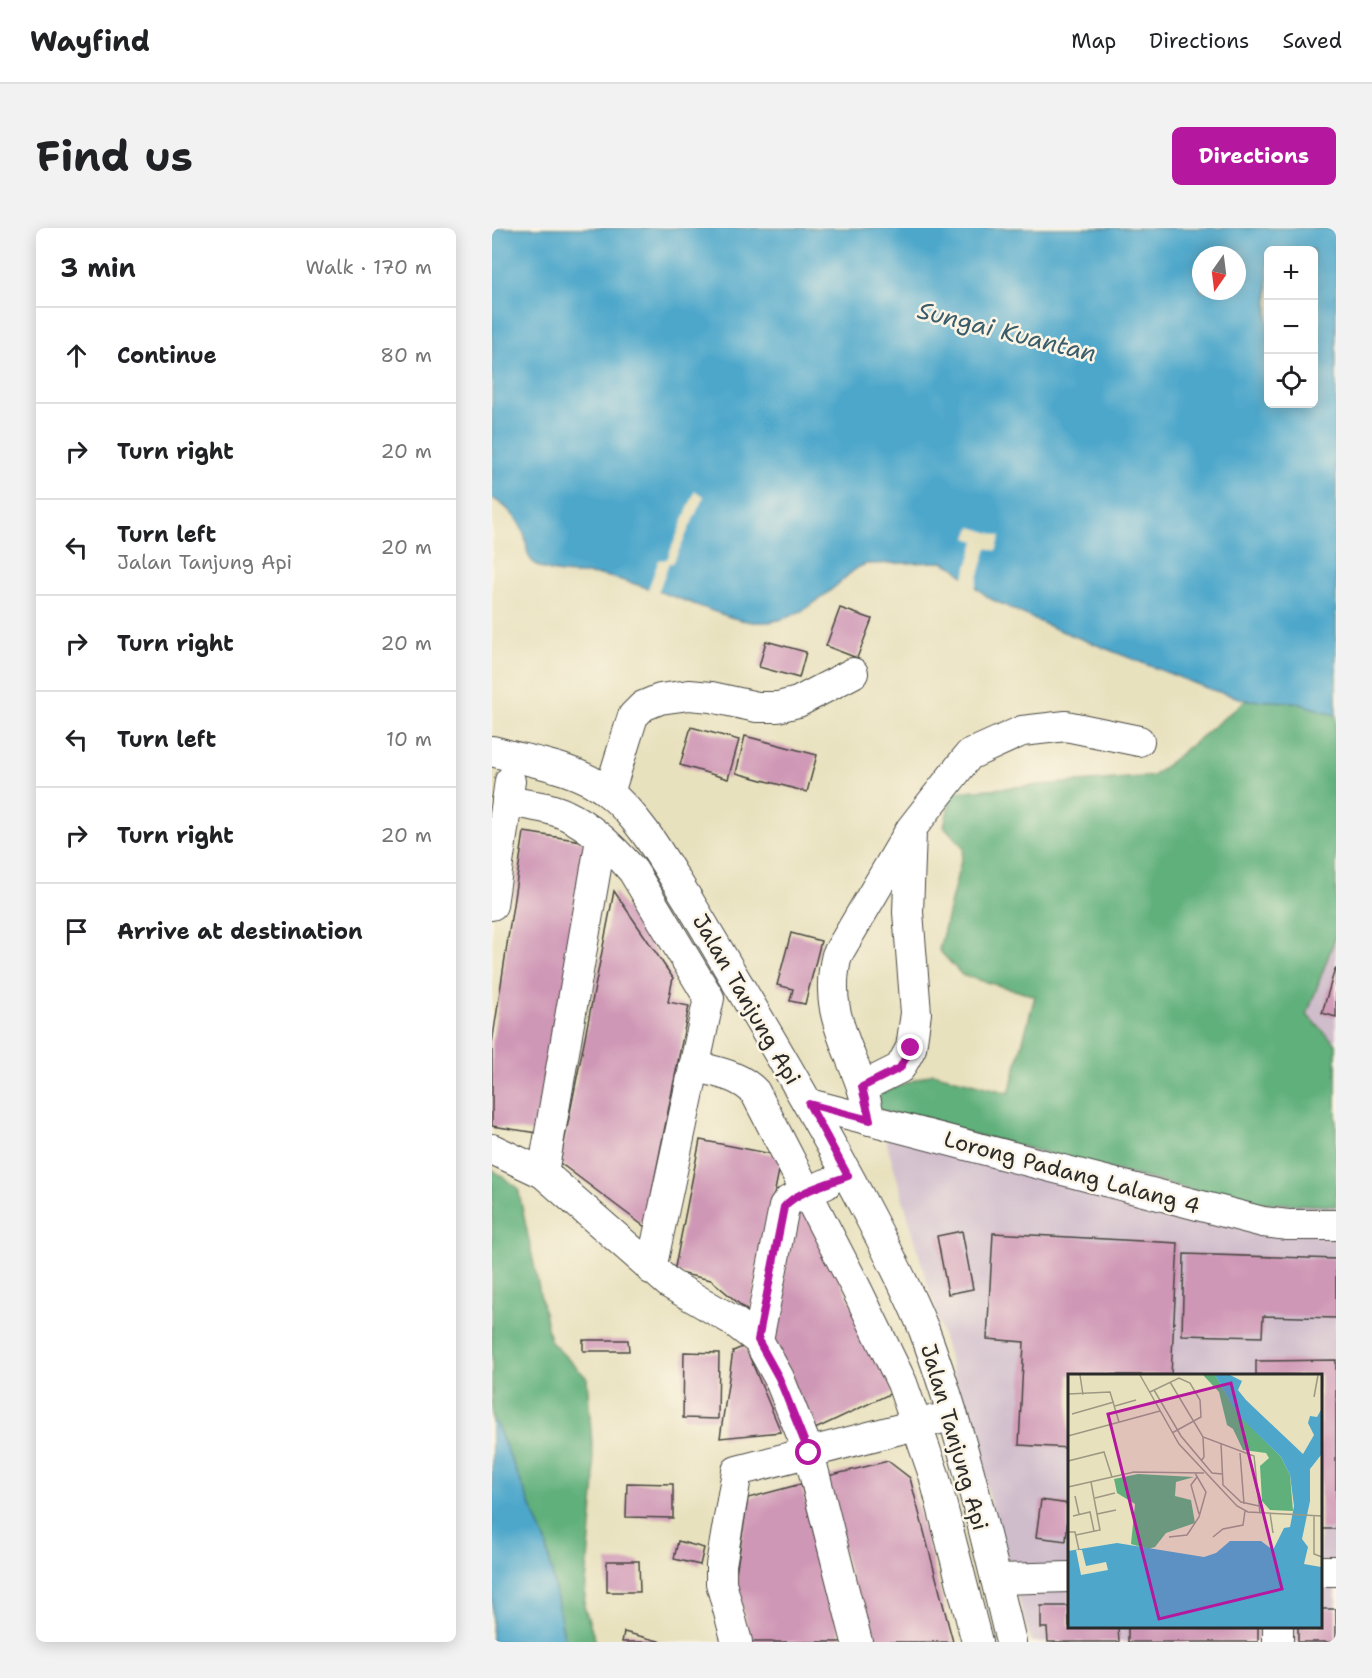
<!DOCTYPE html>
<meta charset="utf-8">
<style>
body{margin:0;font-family:"Shantell Sans",sans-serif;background:#f2f2f2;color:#202124}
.controls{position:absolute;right:18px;top:18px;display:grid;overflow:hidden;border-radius:9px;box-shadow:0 3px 15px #0003}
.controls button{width:54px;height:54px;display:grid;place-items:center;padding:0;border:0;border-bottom:2px solid #e0e0e0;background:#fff;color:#202124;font:30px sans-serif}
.compass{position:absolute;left:700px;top:18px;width:54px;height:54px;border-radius:50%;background:#fff;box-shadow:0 3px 15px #0003;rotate:194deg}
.stop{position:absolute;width:18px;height:18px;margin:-14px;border:4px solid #b5179e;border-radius:50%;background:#fff}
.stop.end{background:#b5179e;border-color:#fff;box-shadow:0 2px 6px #0008}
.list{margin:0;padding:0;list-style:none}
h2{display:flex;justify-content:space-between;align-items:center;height:78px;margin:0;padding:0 24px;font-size:26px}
h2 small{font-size:20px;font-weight:400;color:#757577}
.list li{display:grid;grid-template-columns:39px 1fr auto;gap:18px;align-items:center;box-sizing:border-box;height:96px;padding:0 24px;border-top:2px solid #e0e0e0}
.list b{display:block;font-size:22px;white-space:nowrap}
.list p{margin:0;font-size:20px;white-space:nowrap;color:#757577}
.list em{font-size:20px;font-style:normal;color:#757577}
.icon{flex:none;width:33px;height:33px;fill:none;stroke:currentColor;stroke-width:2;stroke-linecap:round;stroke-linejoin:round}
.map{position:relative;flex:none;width:844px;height:1414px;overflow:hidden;border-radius:9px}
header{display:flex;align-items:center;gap:36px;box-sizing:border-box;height:84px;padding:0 30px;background:#fff;border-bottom:2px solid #e0e0e0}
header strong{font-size:28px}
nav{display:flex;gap:33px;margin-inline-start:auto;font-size:21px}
.intro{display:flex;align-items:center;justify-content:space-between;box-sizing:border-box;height:144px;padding:0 36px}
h1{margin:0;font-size:42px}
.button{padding:15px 27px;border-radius:9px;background:#b5179e;color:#fff;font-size:21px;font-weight:700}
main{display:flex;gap:36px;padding:0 36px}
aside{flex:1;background:#fff;border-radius:9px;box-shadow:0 3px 15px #0003}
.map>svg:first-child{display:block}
.industrial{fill:#d0bdcc;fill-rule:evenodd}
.forest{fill:#60b07b;stroke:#466e53;stroke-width:1.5}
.water{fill:#4ea7cb;stroke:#3c697b;stroke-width:1.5;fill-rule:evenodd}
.pier{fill:#e8e1be}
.building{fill:#cf97b6}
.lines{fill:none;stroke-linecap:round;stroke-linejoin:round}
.minor-casing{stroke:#474641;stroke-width:32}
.minor{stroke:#fff;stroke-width:30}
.route{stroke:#b5179e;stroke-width:8}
.labels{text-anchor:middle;stroke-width:5;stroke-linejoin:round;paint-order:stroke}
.street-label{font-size:22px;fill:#2b2b2b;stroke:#fcf5e5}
.water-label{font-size:24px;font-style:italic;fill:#395d6b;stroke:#fcf5e5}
.inset-road{fill:none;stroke:#9c9883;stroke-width:1.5}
.view{fill:#b5179e;fill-opacity:0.15;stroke:#b5179e;stroke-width:3}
.inset-edge{fill:none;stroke:#2b2b2b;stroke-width:3}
</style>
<header>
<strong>Wayfind</strong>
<nav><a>Map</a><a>Directions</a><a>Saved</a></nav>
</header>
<div class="intro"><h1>Find us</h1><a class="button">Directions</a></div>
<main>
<aside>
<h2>3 min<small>Walk · 170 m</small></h2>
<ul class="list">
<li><svg class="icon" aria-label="ahead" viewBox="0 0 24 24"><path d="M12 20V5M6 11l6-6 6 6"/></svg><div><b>Continue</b></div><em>80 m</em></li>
<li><svg class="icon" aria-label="right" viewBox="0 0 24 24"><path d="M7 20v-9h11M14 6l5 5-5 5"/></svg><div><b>Turn right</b></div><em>20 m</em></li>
<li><svg class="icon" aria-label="left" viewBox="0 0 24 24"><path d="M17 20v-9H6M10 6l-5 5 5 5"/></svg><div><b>Turn left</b><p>Jalan Tanjung Api</p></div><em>20 m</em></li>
<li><svg class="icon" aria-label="right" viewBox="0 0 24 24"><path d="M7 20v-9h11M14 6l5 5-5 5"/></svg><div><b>Turn right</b></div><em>20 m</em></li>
<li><svg class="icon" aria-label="left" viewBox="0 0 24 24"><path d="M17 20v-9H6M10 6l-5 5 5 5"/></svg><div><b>Turn left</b></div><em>10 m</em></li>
<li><svg class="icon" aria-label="right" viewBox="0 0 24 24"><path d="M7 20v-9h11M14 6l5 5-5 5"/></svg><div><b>Turn right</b></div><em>20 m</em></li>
<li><svg class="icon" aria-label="arrive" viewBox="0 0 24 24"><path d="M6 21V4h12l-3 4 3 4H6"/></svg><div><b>Arrive at destination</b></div></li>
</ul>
</aside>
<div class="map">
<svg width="844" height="1414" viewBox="0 0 844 1414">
<rect width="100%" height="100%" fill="#fcf5e5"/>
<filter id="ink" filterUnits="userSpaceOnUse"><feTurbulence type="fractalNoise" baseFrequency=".0167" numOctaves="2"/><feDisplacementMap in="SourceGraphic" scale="12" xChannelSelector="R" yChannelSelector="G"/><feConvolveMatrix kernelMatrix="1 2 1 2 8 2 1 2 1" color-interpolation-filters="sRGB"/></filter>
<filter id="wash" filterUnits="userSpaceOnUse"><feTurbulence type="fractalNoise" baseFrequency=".008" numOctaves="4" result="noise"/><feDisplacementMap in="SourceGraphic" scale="24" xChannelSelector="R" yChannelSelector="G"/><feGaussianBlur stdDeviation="1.35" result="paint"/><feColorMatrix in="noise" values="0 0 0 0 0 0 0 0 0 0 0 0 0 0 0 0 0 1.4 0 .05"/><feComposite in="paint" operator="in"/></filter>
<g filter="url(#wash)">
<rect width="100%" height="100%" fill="#e8e1be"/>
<g class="industrial">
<polygon points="844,703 844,816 814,785"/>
<path d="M385,881L844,976V1414H539ZM577,1147H828V1398H577Z"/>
</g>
<g class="forest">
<polygon points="754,472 802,474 844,487 844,707 815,787 844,816 844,978 748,974 386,882 388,865 441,845 517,865 543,768 470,747 447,722 472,620 452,598 460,564 661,548"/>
<polygon points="0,941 26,960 58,1113 95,1150 103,1254 92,1378 104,1414 73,1414 54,1314 6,1200 0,1190"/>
</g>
<g class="water">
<path d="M0,0H844V487L802,474L754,472L717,461L559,399L499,371L483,359L463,340L451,334L374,336C362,340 355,348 345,357C327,372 310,386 287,392C256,401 220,382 191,372C166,363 139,354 113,348C91,344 66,349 46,338C31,328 37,319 32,306C27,291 14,277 0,270ZM776,22H822V176H776ZM709,27H745V63H709Z"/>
<polygon points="0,1190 6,1200 54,1314 73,1414 0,1414"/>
</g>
<g class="pier">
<polygon points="203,263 212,268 181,335 177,335 165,367 155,364 167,332 175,331"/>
<polygon points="479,299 509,308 504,323 495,320 482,363 471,352 483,313 475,310"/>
</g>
<g id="blocks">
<g class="building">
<polygon points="348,380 380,391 365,430 334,418"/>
<polygon points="274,413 314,424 307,450 267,439"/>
<polygon points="199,499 247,512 236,551 188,537"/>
<polygon points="253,508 325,527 315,564 244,545"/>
<polygon points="32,604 96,614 52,906 0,898 0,816"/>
<polygon points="122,663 181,750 176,774 197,778 153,999 68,935"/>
<polygon points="299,705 329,713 313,776 298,773 301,761 285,757"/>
<polygon points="843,741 844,741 844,789 830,785"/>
<polygon points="208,912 290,928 258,1085 219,1052 182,1044"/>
<polygon points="313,979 402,1164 321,1202 276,1108 300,985"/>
<polygon points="470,1003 481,1061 456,1066 445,1008"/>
<polygon points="501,1005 686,1015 679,1147 577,1147 577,1220 527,1217 532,1114 495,1111"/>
<polygon points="692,1026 844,1031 844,1090 771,1088 770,1109 690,1107"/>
<polygon points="91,1112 136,1112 137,1123 91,1123"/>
<polygon points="253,1118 289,1204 228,1210 241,1123"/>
<polygon points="192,1124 227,1125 226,1191 191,1190"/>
<polygon points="844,1132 844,1301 828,1301 828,1147 764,1147 764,1133"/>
<polygon points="396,1233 418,1250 461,1414 375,1414 332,1249"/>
<polygon points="135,1255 181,1256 181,1290 134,1289"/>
<polygon points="309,1256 350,1414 259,1414 243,1352 256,1270"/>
<polygon points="549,1272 577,1276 574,1313 544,1309"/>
<polygon points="186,1313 212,1320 208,1337 182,1331"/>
<polygon points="115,1333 147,1333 148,1364 115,1364"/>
<polygon points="549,1378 577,1378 577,1398 626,1399 627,1414 556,1414 555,1400 549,1400"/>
<polygon points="828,1381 844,1381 844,1414 806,1414 806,1398 828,1398"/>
<rect x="636" y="1398" width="130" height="16"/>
<polygon points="132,1404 167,1413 167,1414 130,1414"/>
</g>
</g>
</g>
<g filter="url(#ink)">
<use href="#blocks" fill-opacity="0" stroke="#474641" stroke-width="1.5"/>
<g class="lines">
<defs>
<g id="minor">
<path d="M0,523C39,534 84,539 116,564C144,587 163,618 182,649C202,681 221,713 240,746C289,828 337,910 381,995C399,1030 417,1065 432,1102C470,1203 494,1310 519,1414"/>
<polyline points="117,565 141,488 151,478 168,471 197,467 219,469 265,479 286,479 306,474 361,445"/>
<path d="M15,573C34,577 56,578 74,587C100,599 122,621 141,643L217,770L159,1041"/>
<polyline points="0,677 18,553"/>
<path d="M202,838C224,844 247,847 263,864L365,1062L410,1155L442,1247L485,1414"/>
<polyline points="370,859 408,840 419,820 424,785 416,684 419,604"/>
<polyline points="317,876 771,994 796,997 844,997"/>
<path d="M378,892C375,880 373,867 369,856C352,809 332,778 345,727L419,601L477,527L530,503L574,498L647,513"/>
<polyline points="0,921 51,945 178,1056 240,1092 266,1112 287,1150 317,1225 365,1414"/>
<polyline points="51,945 109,611"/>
<polyline points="266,1112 292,979 296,973 334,956"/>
<polyline points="828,1343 844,1343"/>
<polyline points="504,1351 577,1349"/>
<polyline points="786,1398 786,1414"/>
<polyline points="245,1414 229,1355 229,1337 245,1243 443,1192"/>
</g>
</defs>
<use href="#minor" class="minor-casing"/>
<use href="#minor" class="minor"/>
</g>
</g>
<g class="lines" filter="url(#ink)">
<path class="route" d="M317,1225L287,1150L266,1112L292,979C303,964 338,955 356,948L317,876L378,892L370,859L408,840L419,820"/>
</g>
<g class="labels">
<g class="street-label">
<text transform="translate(255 771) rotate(60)" y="8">Jalan Tanjung Api</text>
<text transform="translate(580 944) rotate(15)" y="8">Lorong Padang Lalang 4</text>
<text transform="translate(463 1209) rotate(74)" y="8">Jalan Tanjung Api</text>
</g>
<g class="water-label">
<text transform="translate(515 104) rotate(14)" y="8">Sungai Kuantan</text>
</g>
</g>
<g transform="translate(576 1146)">
<rect width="254" height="254" fill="#e8e1be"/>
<path d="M135,1H147L170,40L213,83L222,101L225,137L202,136L194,127L192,92L201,84L198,79L175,76L165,55L159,51L151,18ZM70,100L126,103L108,108L107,122L123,126L127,149L98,159L87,173L80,175L63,170L67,130L49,119L46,105Z" fill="#60b07b"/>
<path d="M147,1H162L174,7L170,16L178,26L235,80L246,61L240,49L242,42L249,43L253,36V81L242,95V127L234,165L240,173L236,190L253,193V253H0V177L49,169L136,183L148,179L162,167H193L205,176L216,154L222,153L226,132L222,101L213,83L170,41Z" fill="#4ea7cb"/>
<path d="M8,176H14L18,192L38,188L40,196L13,201Z" fill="#e8e1be"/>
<path class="inset-road" d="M12,1L15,21M72,1L111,70L169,132L180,138L254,142M102,8L135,63L186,82L192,139M86,16L113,62L144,99L154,100M82,18L111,4L122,9L132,26L133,43L104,59M0,20L42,18L51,48M246,23L250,1M47,32L68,26M4,40L46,28M0,62L92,37M153,69L155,111L173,128L191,132M172,79L176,130M0,87L36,78L44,103M133,87L136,83L135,63M129,103L123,111L131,140M23,108L29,140L48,136M0,113L66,98L136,99M7,122L11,140M27,124L47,119M202,139L205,159M5,142L22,138L26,157M246,142V180L254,183M0,158H7L11,176M8,161L32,156L29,140M101,163L119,161L131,143L138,118L127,99M145,163L155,155L175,151L177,137"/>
<path class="view" d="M163,9L214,215L91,245L40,40Z"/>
<rect width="254" height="254" class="inset-edge"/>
</g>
</svg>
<div class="controls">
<button>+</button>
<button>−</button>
<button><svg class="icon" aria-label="locate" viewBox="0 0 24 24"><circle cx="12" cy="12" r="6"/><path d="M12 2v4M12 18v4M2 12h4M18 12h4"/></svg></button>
</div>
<svg class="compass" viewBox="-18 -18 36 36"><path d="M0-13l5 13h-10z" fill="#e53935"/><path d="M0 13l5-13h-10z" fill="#757577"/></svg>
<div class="stop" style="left:317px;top:1225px"></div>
<div class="stop end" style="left:419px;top:820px"></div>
</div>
</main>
